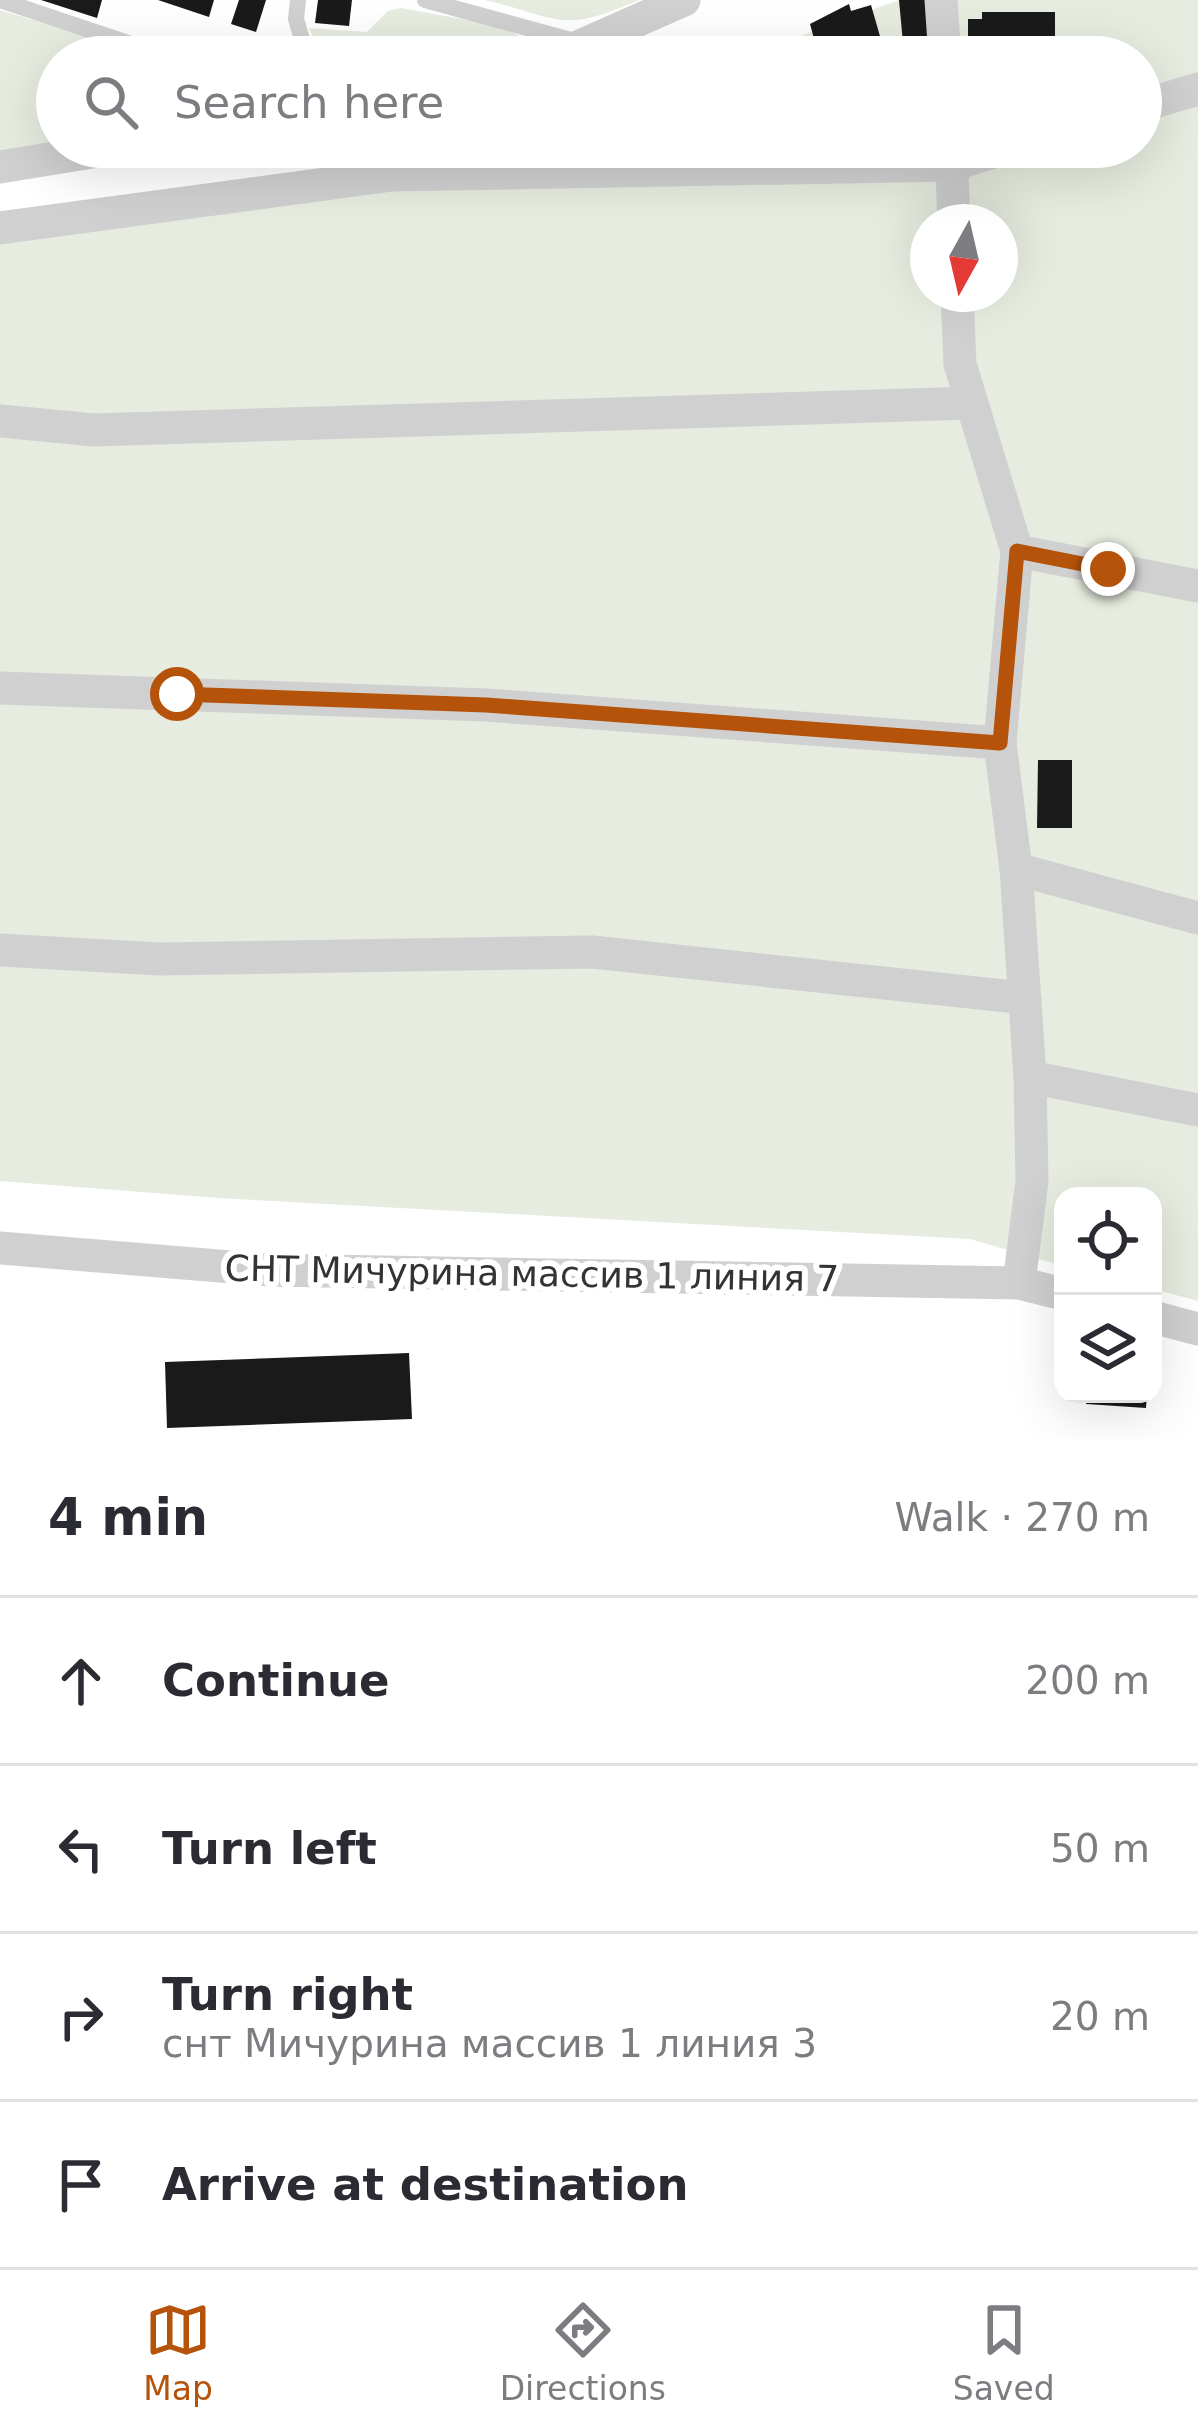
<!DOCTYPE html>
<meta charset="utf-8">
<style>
body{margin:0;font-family:"DejaVu Sans",sans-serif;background:#f7f7f7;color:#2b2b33}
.controls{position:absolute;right:36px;bottom:36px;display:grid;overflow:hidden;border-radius:24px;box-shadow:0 12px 48px #0002}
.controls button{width:108px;height:108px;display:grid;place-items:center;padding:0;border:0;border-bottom:3px solid #e1e1e2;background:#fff;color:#2b2b33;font:60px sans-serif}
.compass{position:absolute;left:910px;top:204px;width:108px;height:108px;border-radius:50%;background:#fff;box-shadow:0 12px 48px #0002;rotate:188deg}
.stop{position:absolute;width:36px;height:36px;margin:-27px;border:9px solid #b45309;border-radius:50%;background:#fff}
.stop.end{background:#b45309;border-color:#fff;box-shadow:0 3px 12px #0008}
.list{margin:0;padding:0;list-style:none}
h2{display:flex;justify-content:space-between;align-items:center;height:156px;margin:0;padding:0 48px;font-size:51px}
h2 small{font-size:39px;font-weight:400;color:#7c7c81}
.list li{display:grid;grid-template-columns:78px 1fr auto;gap:36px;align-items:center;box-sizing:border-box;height:168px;padding:0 48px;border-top:3px solid #e1e1e2}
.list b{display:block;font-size:45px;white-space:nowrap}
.list p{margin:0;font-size:39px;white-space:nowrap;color:#7c7c81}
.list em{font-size:39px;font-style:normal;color:#7c7c81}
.icon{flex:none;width:66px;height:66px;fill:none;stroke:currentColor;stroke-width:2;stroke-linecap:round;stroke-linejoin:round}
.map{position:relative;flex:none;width:1198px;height:1439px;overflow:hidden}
.search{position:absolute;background:#fff;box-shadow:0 12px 48px #0002;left:36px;right:36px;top:36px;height:132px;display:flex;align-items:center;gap:30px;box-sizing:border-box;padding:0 42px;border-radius:66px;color:#7c7c81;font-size:45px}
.sheet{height:828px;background:#fff}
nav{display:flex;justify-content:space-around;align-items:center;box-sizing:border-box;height:168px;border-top:3px solid #e1e1e2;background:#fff;font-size:33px;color:#7c7c81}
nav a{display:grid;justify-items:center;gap:6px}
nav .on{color:#b45309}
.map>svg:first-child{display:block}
.green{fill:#e6ecdf;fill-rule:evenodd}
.building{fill:#1a1a1a}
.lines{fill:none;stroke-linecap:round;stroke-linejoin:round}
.service{stroke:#d0d0d0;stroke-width:16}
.minor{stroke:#d0d0d0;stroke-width:33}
.route{stroke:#b45309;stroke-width:15}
.labels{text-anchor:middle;stroke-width:12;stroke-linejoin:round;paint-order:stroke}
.street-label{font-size:36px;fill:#333;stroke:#fff}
</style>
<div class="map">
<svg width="1198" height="1439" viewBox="0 0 1198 1439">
<rect width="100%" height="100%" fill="#fff"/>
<g class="green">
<path d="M485,0H639C560,34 564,19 485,0Z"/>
<path d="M899,0H1198V1301L1153,1289V1196H1063V1266L970,1239L218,1198L0,1181V235L494,147H1141V57H742ZM928,222H1000V294H928Z"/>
<polygon points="401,8 501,26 521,37 511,57 322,57 309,28 367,32 388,11"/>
<polygon points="0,10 157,57 57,57 57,143 0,153"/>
</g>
<g class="building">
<polygon points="41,0 102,0 97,18"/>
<polygon points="158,0 214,0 209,17"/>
<polygon points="239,0 266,0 256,32 231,24"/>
<polygon points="318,0 352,0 349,26 315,23"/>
<polygon points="899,0 937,0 942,51 904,54"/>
<polygon points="849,4 851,11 871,5 886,57 819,57 810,24"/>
<polygon points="982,12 1055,12 1055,57 985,57 985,48 968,48 968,19 982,19"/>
<polygon points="1038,760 1072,760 1072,828 1037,828"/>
<polygon points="409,1353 412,1419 167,1428 165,1362"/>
<polygon points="1087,1394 1147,1394 1146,1408 1086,1404"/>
</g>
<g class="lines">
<g class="service">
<polyline points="0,0 170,57"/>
<polyline points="298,0 296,19 307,57"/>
<polyline points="425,0 578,42"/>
</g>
<g class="minor">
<polyline points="941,0 945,57"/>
<polyline points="555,57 684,0"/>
<polyline points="1141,106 1198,89"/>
<polyline points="951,147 954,222"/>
<polyline points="0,167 123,147"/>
<polyline points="0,228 392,175 952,165 1010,147"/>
<polyline points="957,294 960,364 1017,551 1000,743 1016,869 1030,1077 1032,1181 1019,1283"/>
<polyline points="0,421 94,430 972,403"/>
<polyline points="1017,551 1198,586"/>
<polyline points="0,688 486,705 1000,743"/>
<polyline points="1016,869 1198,918"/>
<polyline points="0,950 159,959 592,952 1025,998"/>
<polyline points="1030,1077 1198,1110"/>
<polyline points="0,1248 269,1270 1019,1283 1063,1294"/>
<polyline points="1153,1317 1198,1329"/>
</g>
</g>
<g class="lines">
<polyline class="route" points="177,694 486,705 1000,743 1017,551 1108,569"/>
</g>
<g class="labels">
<g class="street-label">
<text transform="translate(532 1273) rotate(1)" y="13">СНТ Мичурина массив 1 линия 7</text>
</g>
</g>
</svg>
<div class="controls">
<button><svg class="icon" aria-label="locate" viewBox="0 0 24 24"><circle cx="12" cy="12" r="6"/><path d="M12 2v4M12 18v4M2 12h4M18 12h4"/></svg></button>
<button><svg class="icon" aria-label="layers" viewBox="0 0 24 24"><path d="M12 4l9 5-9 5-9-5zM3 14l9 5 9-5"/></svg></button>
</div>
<svg class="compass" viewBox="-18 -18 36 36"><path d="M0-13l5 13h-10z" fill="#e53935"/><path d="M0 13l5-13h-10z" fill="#7c7c81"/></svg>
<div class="stop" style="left:177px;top:694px"></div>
<div class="stop end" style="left:1108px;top:569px"></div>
<div class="search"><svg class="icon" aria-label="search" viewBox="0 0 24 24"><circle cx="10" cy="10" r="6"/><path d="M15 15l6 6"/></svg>Search here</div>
</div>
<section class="sheet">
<h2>4 min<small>Walk · 270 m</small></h2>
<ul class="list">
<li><svg class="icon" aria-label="ahead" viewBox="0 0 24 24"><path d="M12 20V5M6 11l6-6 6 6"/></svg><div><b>Continue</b></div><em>200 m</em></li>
<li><svg class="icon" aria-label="left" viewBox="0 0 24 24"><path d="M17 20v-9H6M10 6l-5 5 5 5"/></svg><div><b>Turn left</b></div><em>50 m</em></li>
<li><svg class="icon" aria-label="right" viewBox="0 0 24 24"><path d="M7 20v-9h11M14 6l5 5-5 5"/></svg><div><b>Turn right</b><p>снт Мичурина массив 1 линия 3</p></div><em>20 m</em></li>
<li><svg class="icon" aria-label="arrive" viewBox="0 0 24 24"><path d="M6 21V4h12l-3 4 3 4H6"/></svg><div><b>Arrive at destination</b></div></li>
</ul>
</section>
<nav>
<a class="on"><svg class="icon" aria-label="map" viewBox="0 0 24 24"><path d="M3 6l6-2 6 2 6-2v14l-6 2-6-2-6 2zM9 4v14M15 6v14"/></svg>Map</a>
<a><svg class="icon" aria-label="directions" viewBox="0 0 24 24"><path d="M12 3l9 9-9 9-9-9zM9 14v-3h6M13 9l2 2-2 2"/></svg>Directions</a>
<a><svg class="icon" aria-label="saved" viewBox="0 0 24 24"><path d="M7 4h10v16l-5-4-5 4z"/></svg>Saved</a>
</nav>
